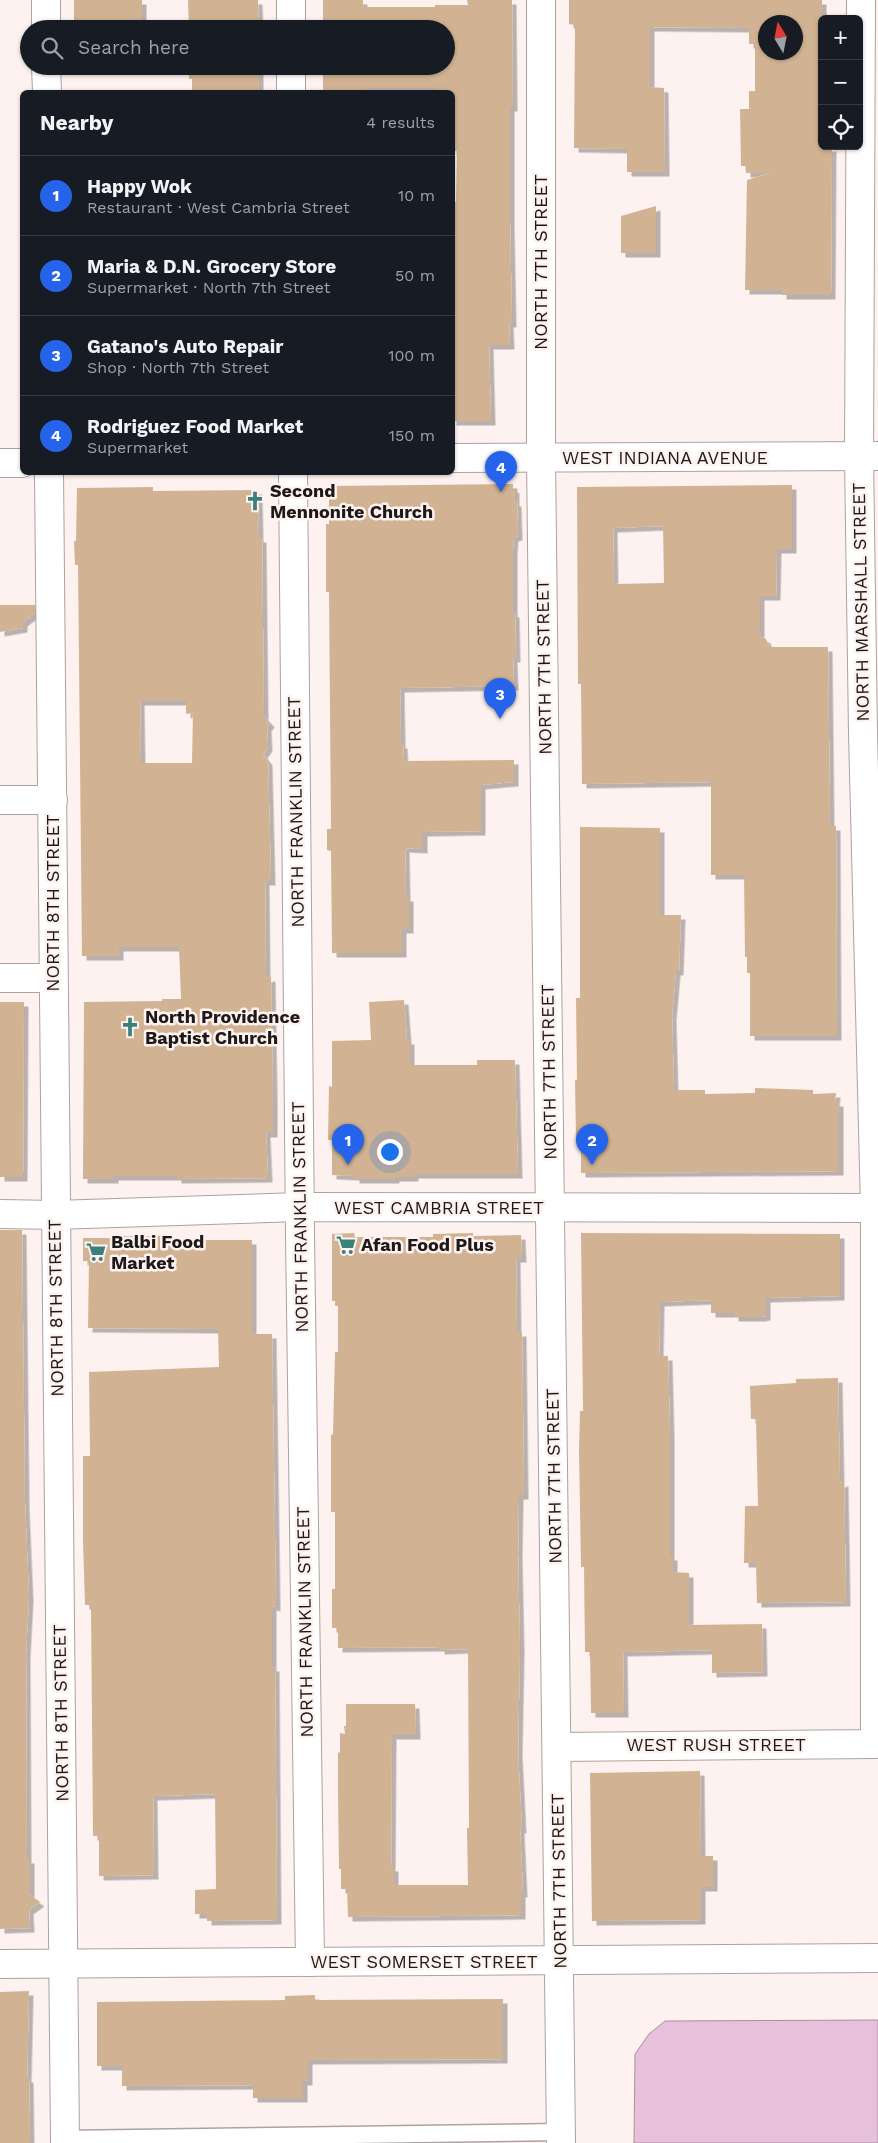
<!DOCTYPE html>
<meta charset="utf-8">
<style>
body{margin:0;font-family:"Work Sans",sans-serif;background:#242831;color:#f1f3f6}
.controls{position:absolute;right:15px;top:15px;display:grid;overflow:hidden;border-radius:8px;box-shadow:0 1px 4px #0004}
.controls button{width:45px;height:45px;display:grid;place-items:center;padding:0;border:0;border-bottom:1px solid #363941;background:#171b24;color:#f1f3f6;font:25px sans-serif}
.compass{position:absolute;left:758px;top:15px;width:45px;height:45px;border-radius:50%;background:#171b24;box-shadow:0 1px 4px #0004;rotate:350deg}
.you{position:absolute;left:389px;top:1151px;width:18px;height:18px;margin:-12px;border:4px solid #fff;border-radius:50%;background:#1a73e8;box-shadow:0 0 0 8px #1a73e833}
.badge{display:grid;place-items:center;width:32px;height:32px;border-radius:50%;background:#2563eb;color:#fff;font-size:16px;font-weight:700}
.pin{position:absolute;translate:-50% -41px;filter:drop-shadow(0 1px 2px #0008)}
.pin::after{content:'';position:absolute;top:26px;width:18px;height:15px;background:inherit;clip-path:polygon(0 0,100% 0,50% 100%)}
.list{margin:0;padding:0;list-style:none}
h2{display:flex;justify-content:space-between;align-items:center;height:65px;margin:0;padding:0 20px;font-size:21px}
h2 small{font-size:16px;font-weight:400;color:#9ea1a6}
.list li{display:grid;grid-template-columns:32px 1fr auto;gap:15px;align-items:center;box-sizing:border-box;height:80px;padding:0 20px;border-top:1px solid #363941}
.list b{display:block;font-size:19px;white-space:nowrap}
.list p{margin:0;font-size:16px;white-space:nowrap;color:#9ea1a6}
.list em{font-size:16px;font-style:normal;color:#9ea1a6}
.icon{flex:none;width:28px;height:28px;fill:none;stroke:currentColor;stroke-width:2;stroke-linecap:round;stroke-linejoin:round}
.map{position:relative;flex:none;width:878px;height:2143px;overflow:hidden}
.search{position:absolute;background:#171b24;box-shadow:0 1px 4px #0004;left:20px;top:20px;width:435px;height:55px;display:flex;align-items:center;gap:12px;box-sizing:border-box;padding:0 18px;border-radius:28px;color:#9ea1a6;font-size:19px}
.panel{position:absolute;background:#171b24;box-shadow:0 1px 4px #0004;left:20px;top:90px;width:435px;height:385px;border-radius:8px}
.map>svg:first-child{display:block}
.water{fill:#e7c1db;stroke:#aa8fa0}
.building{fill:#d1b393;fill-rule:evenodd;filter:url(#shadow)}
.lines{fill:none;stroke-linecap:round;stroke-linejoin:round}
.lane-casing{stroke:#aca29f;stroke-width:19}
.street-casing{stroke:#aca29f;stroke-width:30}
.secondary-casing{stroke:#aca29f;stroke-width:30}
.lane{stroke:#fff;stroke-width:16}
.street{stroke:#fff;stroke-width:28}
.secondary{stroke:#fff;stroke-width:28}
.labels{text-anchor:middle;stroke-width:5;stroke-linejoin:round;paint-order:stroke}
.street-label{font-size:18px;fill:#1d1918;stroke:#fdf2ef}
.poi-label{font-size:18px;font-weight:bold;fill:#1d1918;stroke:#fdf2ef;text-anchor:start}
</style>
<div class="map">
<svg width="878" height="2143" viewBox="0 0 878 2143">
<defs>
<filter id="shadow"><feDropShadow dx="4.5" dy="4.5" stdDeviation="0" flood-color="#0004"/></filter>
</defs>
<rect width="100%" height="100%" fill="#fdf2ef"/>
<polygon class="water" points="878,2020 878,2143 634,2143 635,2054 649,2034 665,2021"/>
<g class="building">
<polygon points="74,0 142,0 142,24 108,26 108,29 74,29"/>
<polygon points="188,0 258,0 259,29 189,29"/>
<polygon points="323,0 363,0 363,7 435,7 435,5 468,5 467,0 512,0 513,107 510,107 510,222 512,323 509,323 510,345 489,345 491,421 452,421 452,202 456,202 457,151 452,151 452,92 437,92 437,88 366,88 366,92 323,92 323,66 446,66 446,29 323,29"/>
<path d="M569,0H822V148L832,147L831,295H782V290H745L747,180L770,173H746V166H741L740,109H749V91H755V44H749V28L650,27V87L664,88L665,172H627V149L574,148L575,25L569,24ZM766,22H796V52H766Z"/>
<polygon points="189,66 259,66 259,92 192,92 192,79 189,79"/>
<polygon points="656,206 656,253 621,253 621,216"/>
<polygon points="513,484 513,488 515,489 515,502 517,502 518,536 514,537 513,549 513,613 515,613 516,658 513,658 514,686 400,688 401,744 403,744 404,761 514,760 514,782 481,785 481,831 423,832 423,849 405,848 406,897 409,897 409,929 402,929 402,953 332,953 331,851 327,850 327,829 331,829 329,592 326,592 326,524 329,524 329,486"/>
<path d="M792,485V549H777L776,596H760V636L766,639L769,647H828L830,826H836L837,1036H750V973H747V957H745L744,875H711V782L582,784L581,684H578L577,487ZM663,526L664,583L614,584L613,528Z"/>
<path d="M153,487V491L258,490L259,538H262L264,716L270,723L267,727L268,747L263,754L268,761L271,881H265L266,978L271,977L273,1095V1133H266L268,1178L177,1179V1176H114V1179H83L84,1002L162,1001V999H181L179,947H119V956H82L78,565H75L74,541H76L77,488ZM140,701H186V714L193,713L192,763H141Z"/>
<polygon points="0,605 35,605 35,613 23,622 23,628 0,632"/>
<polygon points="580,827 660,828 660,915 681,915 679,971 676,971 672,1016 674,1090 705,1090 705,1094 755,1093 755,1088 813,1090 813,1094 836,1093 835,1102 839,1102 839,1171 581,1173 581,1140 576,1140 575,1080 577,1080 576,998 580,998"/>
<polygon points="404,1000 407,1040 410,1040 410,1065 477,1065 477,1060 515,1060 518,1174 414,1174 414,1177 395,1177 395,1179 355,1179 355,1176 332,1175 332,1140 328,1140 329,1086 332,1087 332,1041 371,1040 369,1002"/>
<polygon points="0,1002 24,1002 23,1177 0,1177"/>
<polygon points="0,1230 22,1230 25,1504 29,1597 26,1653 27,1859 30,1859 30,1895 40,1902 29,1910 30,1928 0,1929"/>
<polygon points="354,1233 355,1237 433,1237 433,1234 473,1233 473,1236 521,1235 522,1258 516,1258 517,1332 522,1332 524,1495 519,1495 518,1553 520,1649 518,1752 522,1829 520,1829 523,1893 521,1893 521,1915 348,1917 347,1889 341,1889 341,1869 339,1869 338,1793 338,1753 340,1752 340,1733 345,1734 344,1726 346,1726 346,1704 415,1704 416,1735 392,1735 391,1867 394,1867 394,1885 468,1885 467,1828 469,1828 468,1649 440,1650 440,1647 338,1648 338,1628 332,1628 332,1589 335,1589 335,1512 331,1512 331,1435 333,1434 335,1352 338,1352 338,1306 335,1306 335,1301 332,1301 332,1234"/>
<polygon points="581,1233 840,1234 840,1296 766,1298 766,1316 760,1317 734,1317 734,1313 711,1313 711,1300 660,1302 659,1356 668,1356 670,1434 670,1556 673,1556 673,1572 689,1573 689,1625 762,1624 763,1672 712,1673 712,1650 623,1652 624,1713 591,1713 590,1652 585,1652 584,1567 581,1567 579,1450 580,1411 583,1411"/>
<polygon points="115,1236 161,1236 162,1240 252,1240 252,1334 272,1334 276,1607 272,1606 272,1667 275,1667 277,1920 207,1921 207,1914 195,1914 195,1890 216,1889 215,1794 153,1796 154,1875 99,1876 99,1836 93,1836 91,1605 85,1605 83,1541 83,1456 90,1456 89,1372 219,1367 218,1329 88,1328 89,1261 83,1261 83,1238 115,1238"/>
<polygon points="838,1378 840,1483 844,1482 846,1602 757,1603 756,1563 744,1563 745,1506 758,1506 756,1419 751,1419 750,1386 796,1383 796,1379"/>
<polygon points="700,1771 701,1856 713,1856 713,1887 701,1887 701,1920 592,1921 590,1773"/>
<polygon points="29,1991 27,2078 29,2078 30,2143 0,2143 0,1992"/>
<polygon points="315,1995 315,2000 503,1999 503,2059 308,2060 308,2081 303,2081 303,2098 253,2098 253,2085 122,2086 122,2066 97,2066 97,2002 285,2000 285,1996"/>
</g>
<g class="lines">
<defs>
<polyline id="lane" points="65,2139 561,2132"/>
<g id="street">
<polyline points="46,0 46,29"/>
<polyline points="291,0 291,29"/>
<polyline points="541,0 541,458 561,2143"/>
<polyline points="46,66 47,92"/>
<polyline points="291,66 291,92"/>
<polyline points="49,472 65,2143"/>
<polyline points="293,472 300,1235 310,1962"/>
<polyline points="0,800 53,800"/>
<polyline points="0,978 52,978"/>
<polyline points="557,1747 875,1744 875,1208 863,733 859,457 861,0"/>
<polyline points="0,1964 878,1958"/>
</g>
<g id="secondary">
<polyline points="452,458 878,456"/>
<polyline points="0,463 22,463"/>
<polyline points="0,1214 55,1215 299,1207 878,1208"/>
</g>
</defs>
<use href="#lane" class="lane-casing"/>
<use href="#street" class="street-casing"/>
<use href="#secondary" class="secondary-casing"/>
<use href="#lane" class="lane"/>
<use href="#street" class="street"/>
<use href="#secondary" class="secondary"/>
</g>
<defs>
<symbol id="church-bare" viewBox="-9 -9 18 18"><path d="M-1.2-6h2.4v3.5h3.3v2.4h-3.3V6h-2.4V-.1h-3.3v-2.4h3.3Z" fill="#3a817c" stroke="#fdf2ef" stroke-width="2.5" paint-order="stroke"/></symbol>
<symbol id="supermarket-bare" viewBox="-9 -9 18 18"><path d="M-6-5.5h2.5l.6 2H6L4.5 2H-2.5L-4.4-4H-6ZM-1.5 3.2a1.3 1.3 0 1 0 .1 0ZM3 3.2a1.3 1.3 0 1 0 .1 0Z" fill="#3a817c" stroke="#fdf2ef" stroke-width="2.5" paint-order="stroke"/></symbol>
</defs>
<g fill-rule="evenodd">
<use href="#church-bare" x="241" y="487" width="28" height="28"/>
<use href="#church-bare" x="116" y="1013" width="28" height="28"/>
<use href="#supermarket-bare" x="332" y="1231" width="28" height="28"/>
<use href="#supermarket-bare" x="82" y="1238" width="28" height="28"/>
</g>
<g class="labels">
<g class="street-label">
<text transform="translate(541 262) rotate(-90)" y="6">NORTH 7TH STREET</text>
<text x="665" y="464">WEST INDIANA AVENUE</text>
<text transform="translate(861 602) rotate(-91)" y="6">NORTH MARSHALL STREET</text>
<text transform="translate(544 667) rotate(-91)" y="6">NORTH 7TH STREET</text>
<text transform="translate(296 812) rotate(-91)" y="6">NORTH FRANKLIN STREET</text>
<text transform="translate(53 903) rotate(-90)" y="6">NORTH 8TH STREET</text>
<text transform="translate(549 1072) rotate(-91)" y="6">NORTH 7TH STREET</text>
<text x="439" y="1214">WEST CAMBRIA STREET</text>
<text transform="translate(300 1217) rotate(-91)" y="6">NORTH FRANKLIN STREET</text>
<text transform="translate(56 1308) rotate(-91)" y="6">NORTH 8TH STREET</text>
<text transform="translate(554 1476) rotate(-91)" y="6">NORTH 7TH STREET</text>
<text transform="translate(305 1622) rotate(-91)" y="6">NORTH FRANKLIN STREET</text>
<text transform="translate(61 1713) rotate(-91)" y="6">NORTH 8TH STREET</text>
<text x="716" y="1751">WEST RUSH STREET</text>
<text transform="translate(559 1881) rotate(-91)" y="6">NORTH 7TH STREET</text>
<text x="424" y="1968">WEST SOMERSET STREET</text>
</g>
<g class="poi-label">
<text x="270" y="497">Second<tspan x="270" dy="21">Mennonite Church</tspan></text>
<text x="145" y="1023">North Providence<tspan x="145" dy="21">Baptist Church</tspan></text>
<text x="111" y="1248">Balbi Food<tspan x="111" dy="21">Market</tspan></text>
<text x="361" y="1251">Afan Food Plus</text>
</g>
</g>
</svg>
<div class="controls">
<button>+</button>
<button>−</button>
<button><svg class="icon" aria-label="locate" viewBox="0 0 24 24"><circle cx="12" cy="12" r="6"/><path d="M12 2v4M12 18v4M2 12h4M18 12h4"/></svg></button>
</div>
<svg class="compass" viewBox="-18 -18 36 36"><path d="M0-13l5 13h-10z" fill="#e53935"/><path d="M0 13l5-13h-10z" fill="#9ea1a6"/></svg>
<div class="you"></div>
<div class="pin badge" style="left:348px;top:1165px">1</div>
<div class="pin badge" style="left:592px;top:1165px">2</div>
<div class="pin badge" style="left:500px;top:719px">3</div>
<div class="pin badge" style="left:501px;top:492px">4</div>
<div class="search"><svg class="icon" aria-label="search" viewBox="0 0 24 24"><circle cx="10" cy="10" r="6"/><path d="M15 15l6 6"/></svg>Search here</div>
<section class="panel">
<h2>Nearby<small>4 results</small></h2>
<ul class="list">
<li><span class="badge">1</span><div><b>Happy Wok</b><p>Restaurant · West Cambria Street</p></div><em>10 m</em></li>
<li><span class="badge">2</span><div><b>Maria &amp; D.N. Grocery Store</b><p>Supermarket · North 7th Street</p></div><em>50 m</em></li>
<li><span class="badge">3</span><div><b>Gatano's Auto Repair</b><p>Shop · North 7th Street</p></div><em>100 m</em></li>
<li><span class="badge">4</span><div><b>Rodriguez Food Market</b><p>Supermarket</p></div><em>150 m</em></li>
</ul>
</section>
</div>
